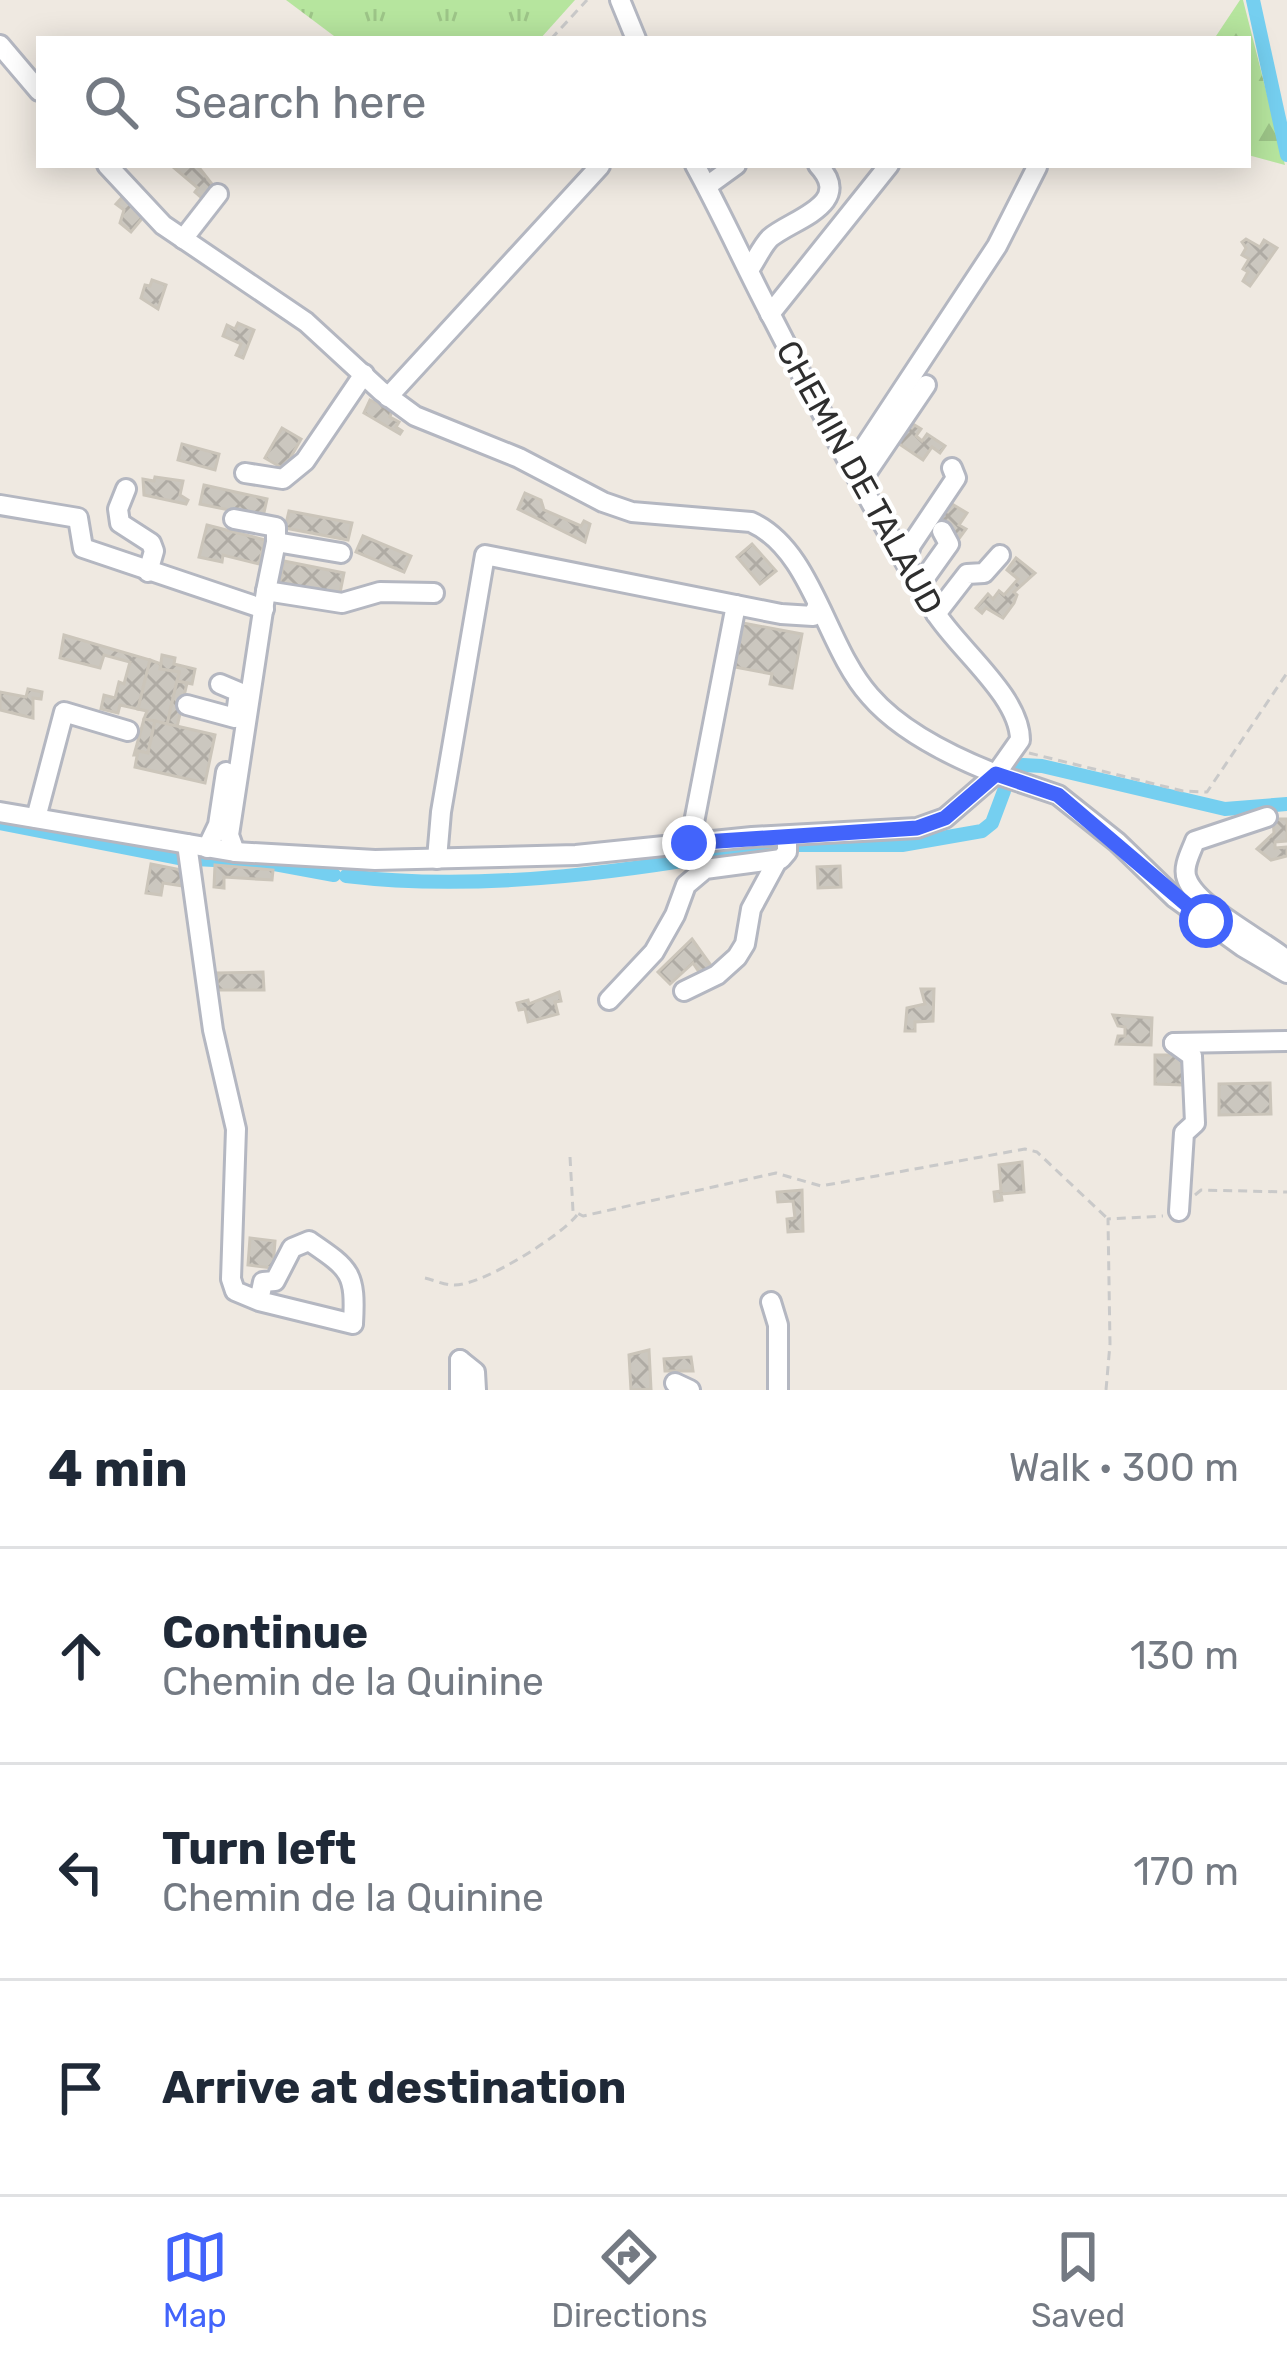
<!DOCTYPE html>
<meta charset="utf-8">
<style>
body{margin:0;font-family:Rubik,sans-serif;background:#f2f2f3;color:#1f2937}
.stop{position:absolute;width:36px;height:36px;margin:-27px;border:9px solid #4264fb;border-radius:50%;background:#fff}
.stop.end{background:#4264fb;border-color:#fff;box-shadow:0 3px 12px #0008}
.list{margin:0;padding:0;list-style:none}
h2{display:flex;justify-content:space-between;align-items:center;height:156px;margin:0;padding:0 48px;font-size:51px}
h2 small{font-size:39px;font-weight:400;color:#747a83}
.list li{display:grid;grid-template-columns:78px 1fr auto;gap:36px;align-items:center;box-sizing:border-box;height:216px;padding:0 48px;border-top:3px solid #e0e1e3}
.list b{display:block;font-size:45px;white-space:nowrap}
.list p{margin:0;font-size:39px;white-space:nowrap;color:#747a83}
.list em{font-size:39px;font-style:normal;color:#747a83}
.icon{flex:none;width:66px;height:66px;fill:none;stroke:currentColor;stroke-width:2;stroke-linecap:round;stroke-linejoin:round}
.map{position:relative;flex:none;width:1287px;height:1390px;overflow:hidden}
.search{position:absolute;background:#fff;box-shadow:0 6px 30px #0003;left:36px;right:36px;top:36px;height:132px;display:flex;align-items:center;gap:30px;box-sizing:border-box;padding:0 42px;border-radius:0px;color:#747a83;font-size:45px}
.sheet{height:804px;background:#fff}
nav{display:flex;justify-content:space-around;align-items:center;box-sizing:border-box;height:168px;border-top:3px solid #e0e1e3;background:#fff;font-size:33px;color:#747a83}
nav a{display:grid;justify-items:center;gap:6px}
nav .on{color:#4264fb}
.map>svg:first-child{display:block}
.grass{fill:url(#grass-tufts)}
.forest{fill:url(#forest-firs)}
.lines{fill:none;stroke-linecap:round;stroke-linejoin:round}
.canal{stroke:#75cff0;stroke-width:14}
.building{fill:url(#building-cross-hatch);stroke:#cbc5ba;stroke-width:3}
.minor-casing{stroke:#b4b7c1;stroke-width:24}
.path{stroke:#c9c9c9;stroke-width:3;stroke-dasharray:9 6;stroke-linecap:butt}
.minor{stroke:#fff;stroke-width:18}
.route{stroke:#4264fb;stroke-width:15}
.labels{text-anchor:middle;stroke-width:9;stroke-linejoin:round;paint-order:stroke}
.street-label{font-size:33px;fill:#2e2e2e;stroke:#fff}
</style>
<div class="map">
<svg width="1287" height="1390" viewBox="0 0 1287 1390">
<defs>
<pattern id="grass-tufts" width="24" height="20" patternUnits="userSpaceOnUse" patternTransform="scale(3)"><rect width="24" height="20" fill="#b6e59e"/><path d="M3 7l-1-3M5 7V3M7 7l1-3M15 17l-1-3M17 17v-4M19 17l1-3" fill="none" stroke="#9dc588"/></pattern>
<pattern id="forest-firs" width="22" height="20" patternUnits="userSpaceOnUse" patternTransform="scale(3)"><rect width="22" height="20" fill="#b6e59e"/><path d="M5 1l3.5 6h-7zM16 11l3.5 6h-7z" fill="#9dc588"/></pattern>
<pattern id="building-cross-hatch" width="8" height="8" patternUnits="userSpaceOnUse" patternTransform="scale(3)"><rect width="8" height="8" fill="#cbc7bf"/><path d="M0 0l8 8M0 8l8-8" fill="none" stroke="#afaba4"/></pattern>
</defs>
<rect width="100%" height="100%" fill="#efe9e1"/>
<polygon class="grass" points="286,0 575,0 540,39 338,39"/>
<polygon class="forest" points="1240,0 1243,0 1285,165 1248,155 1248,39 1214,39"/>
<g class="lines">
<g class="canal">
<polyline points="1253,0 1287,155"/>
<polyline points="1010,773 1023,765 1042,766 1225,809 1287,804"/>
<polyline points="0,823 183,859"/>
<polyline points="792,845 902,845 982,831 992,823 1004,791"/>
<polyline points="195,859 269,863 334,875"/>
<path d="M346,876C487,893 642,870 781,844"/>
</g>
</g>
<g class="building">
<polygon points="197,165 215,188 204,200 195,192 198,188 172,166"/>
<polygon points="126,193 145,215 131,232 120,223 124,210 116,204"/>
<polygon points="1246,239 1260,247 1264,240 1277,248 1250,286 1243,281 1248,272 1243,269 1249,259 1242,255 1246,248 1242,242"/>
<polygon points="152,280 166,285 158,309 141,298 145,285 150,286"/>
<polygon points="238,323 254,330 243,358 236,355 241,344 223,336 227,325 235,329"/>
<polygon points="370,400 392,410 390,417 399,422 396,427 402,431 400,434 364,413"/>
<polygon points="908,421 921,429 916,436 922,441 927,434 945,446 940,453 932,447 923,460 895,441"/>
<polygon points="282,428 301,439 284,469 265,458"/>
<polygon points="182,444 219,454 215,470 178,460"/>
<polygon points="155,477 183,481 180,495 188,500 186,504 144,495 143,479 154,481"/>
<polygon points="204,485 267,499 263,517 200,504"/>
<polygon points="525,493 541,500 544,510 581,526 584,521 590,524 585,542 518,509"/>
<polygon points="952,504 967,513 959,525 966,529 958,540 938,519"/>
<polygon points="289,511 352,523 348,540 285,528"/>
<polygon points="207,525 265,540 259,564 223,555 222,562 199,557"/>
<polygon points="363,536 411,556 404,572 356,552"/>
<polygon points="752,544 776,571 760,584 737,557"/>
<polygon points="1016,558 1035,573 1014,592 1017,595 1014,603 1003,618 986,608 982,613 976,608 988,594 993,599 999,591 1004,595 1018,579 1007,570"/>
<polygon points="284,561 344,573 339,598 279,586"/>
<polygon points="743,623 802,634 792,688 770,684 772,674 735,667"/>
<polygon points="64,635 150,660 138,709 120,705 118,713 101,709 104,695 115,698 119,682 124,684 130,662 104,655 100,668 60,658"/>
<polygon points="162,655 175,658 174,664 195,669 192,684 177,681 179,672 160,669"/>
<polygon points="150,660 161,664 160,669 179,672 167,725 144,719 147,711 138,709"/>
<polygon points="177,681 187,683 177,727 167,725"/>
<polygon points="28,689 42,692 41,699 33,698 33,718 0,710 0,692 26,697"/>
<polygon points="144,719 155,721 148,753 138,751 137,755 134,755"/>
<polygon points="155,721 215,735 205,783 135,767 138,751 148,753"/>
<polygon points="1273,819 1287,819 1287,841 1275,842 1275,848 1287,847 1287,856 1271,860 1257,849 1274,833"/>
<polygon points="151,864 186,871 183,886 163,883 161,895 146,893"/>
<polygon points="215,865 273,870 272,880 224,877 224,888 214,887"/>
<polygon points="840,866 841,887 818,888 817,867"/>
<polygon points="692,939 715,971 703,978 693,963 670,984 658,972"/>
<polygon points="263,972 264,990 217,990 217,973"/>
<polygon points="921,989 934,989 933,1021 915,1022 915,1031 905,1031 907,1008 925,1004"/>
<polygon points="559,992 561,1001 555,1002 558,1014 528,1022 525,1009 519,1010 517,1003 528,1000 529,1004"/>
<polygon points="1113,1015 1152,1018 1151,1045 1116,1044 1118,1036 1125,1036 1125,1027 1118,1026"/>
<polygon points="1155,1055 1184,1055 1183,1085 1155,1084"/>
<polygon points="1270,1083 1271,1114 1219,1115 1219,1084"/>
<polygon points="1022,1162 1024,1192 1001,1194 1002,1200 995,1201 994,1192 1001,1191 999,1165"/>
<polygon points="802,1190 803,1231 788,1232 787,1219 795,1218 793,1201 778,1202 777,1192"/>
<polygon points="250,1238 275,1241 273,1268 248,1265"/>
<polygon points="649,1350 651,1389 631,1390 629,1355"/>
<polygon points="691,1357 693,1371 665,1371 664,1359"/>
</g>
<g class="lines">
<defs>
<g id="minor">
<polyline points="620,0 636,39"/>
<polyline points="0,45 39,91"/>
<path d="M107,165L163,225L306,322L381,391L415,416L519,458L603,502L632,512L751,522C813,550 825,646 870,696C901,732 953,757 996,774L1020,740C1020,696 957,648 935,612C877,517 824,419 774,321C747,270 723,216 695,165"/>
<polyline points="707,186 736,165"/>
<polyline points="183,239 218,194"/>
<path d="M749,270C756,260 762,246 770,238C792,219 855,205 818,165"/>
<polyline points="770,314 889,165"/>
<polyline points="388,397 600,166"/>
<polyline points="852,466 997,246 1037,167"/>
<polyline points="245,473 283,479 305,461 364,374"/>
<polyline points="861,481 926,385"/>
<polyline points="126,489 118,509 120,523 151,543 154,551 148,572"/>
<polyline points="0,505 78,518 83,548 264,609"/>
<polyline points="234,519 276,527 276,542"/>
<polyline points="906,563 911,545 956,478 952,468"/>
<polyline points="919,586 949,544 942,531"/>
<polyline points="266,591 276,542 341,553"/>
<polyline points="936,614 967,574 984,573 1000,555"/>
<polyline points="220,684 239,692 236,715"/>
<polyline points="187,705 235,718"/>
<polyline points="0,812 235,852 375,860 576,855 752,837 917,828 945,818 996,774 1058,795 1117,842 1175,898 1243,947 1287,973"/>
<path d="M1267,817L1195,841C1191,852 1182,867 1187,879C1197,907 1263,940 1287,960"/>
<polyline points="36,818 64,712 128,731"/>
<polyline points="690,843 736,605"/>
<path d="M187,844L213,1030L236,1129L231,1279L235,1291L259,1301L353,1324C356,1272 350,1269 309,1241L292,1248L275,1281L263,1282L259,1301"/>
<polyline points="207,848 218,825 226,772"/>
<polyline points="235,852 229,835 266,591 342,603 380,592 434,593"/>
<polyline points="437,859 441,812 485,555 781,614 813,616 817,606"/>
<polyline points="684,991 717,975 737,957 745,944 751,909 777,861"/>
<polyline points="609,1000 654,952 675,915 686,885 705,869 781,859 787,852 787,836"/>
<polyline points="1174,1043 1192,1056 1195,1123 1184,1133 1179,1211"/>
<polyline points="1174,1043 1287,1041"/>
<polyline points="771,1302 778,1325 778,1390"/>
<polyline points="460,1360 475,1372 476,1390"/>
<polyline points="460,1360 460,1390"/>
<polyline points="675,1383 690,1390"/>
</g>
</defs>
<use href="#minor" class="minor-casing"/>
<g class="path">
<polyline points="551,39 587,0"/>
<polyline points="1029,753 1183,791 1207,792 1287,673"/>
<polyline points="570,1157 573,1211 583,1216 776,1173 821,1186 1025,1149 1037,1152 1108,1219"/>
<polyline points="1195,1195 1201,1190 1287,1192"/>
<path d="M425,1278C434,1280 444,1285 453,1285C480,1287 561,1236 577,1215"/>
<polyline points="1106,1390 1110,1344 1108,1219 1163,1216"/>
</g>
<use href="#minor" class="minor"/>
</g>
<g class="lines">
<polyline class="route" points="689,843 917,828 945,818 996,774 1058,795 1206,921"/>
</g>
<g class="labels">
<g class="street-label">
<text transform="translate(860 477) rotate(61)" y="12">CHEMIN DE TALAUD</text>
</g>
</g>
</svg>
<div class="stop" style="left:1206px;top:921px"></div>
<div class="stop end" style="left:689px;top:843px"></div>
<div class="search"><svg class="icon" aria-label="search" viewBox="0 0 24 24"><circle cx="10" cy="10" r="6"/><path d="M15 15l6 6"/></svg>Search here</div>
</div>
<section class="sheet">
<h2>4 min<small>Walk · 300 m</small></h2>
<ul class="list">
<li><svg class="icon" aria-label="ahead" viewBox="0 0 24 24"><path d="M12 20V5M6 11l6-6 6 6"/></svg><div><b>Continue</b><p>Chemin de la Quinine</p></div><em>130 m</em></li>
<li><svg class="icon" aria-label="left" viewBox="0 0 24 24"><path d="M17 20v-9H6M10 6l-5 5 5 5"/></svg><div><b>Turn left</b><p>Chemin de la Quinine</p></div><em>170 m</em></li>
<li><svg class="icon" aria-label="arrive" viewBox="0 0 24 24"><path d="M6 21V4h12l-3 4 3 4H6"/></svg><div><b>Arrive at destination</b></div></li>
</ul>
</section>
<nav>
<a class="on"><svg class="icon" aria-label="map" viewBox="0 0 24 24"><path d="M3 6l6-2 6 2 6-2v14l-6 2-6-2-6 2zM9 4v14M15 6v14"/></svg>Map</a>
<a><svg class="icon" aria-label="directions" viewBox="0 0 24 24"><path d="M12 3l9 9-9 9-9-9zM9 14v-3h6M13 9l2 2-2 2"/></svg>Directions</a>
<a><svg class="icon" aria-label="saved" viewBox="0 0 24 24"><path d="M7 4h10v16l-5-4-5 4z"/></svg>Saved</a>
</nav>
